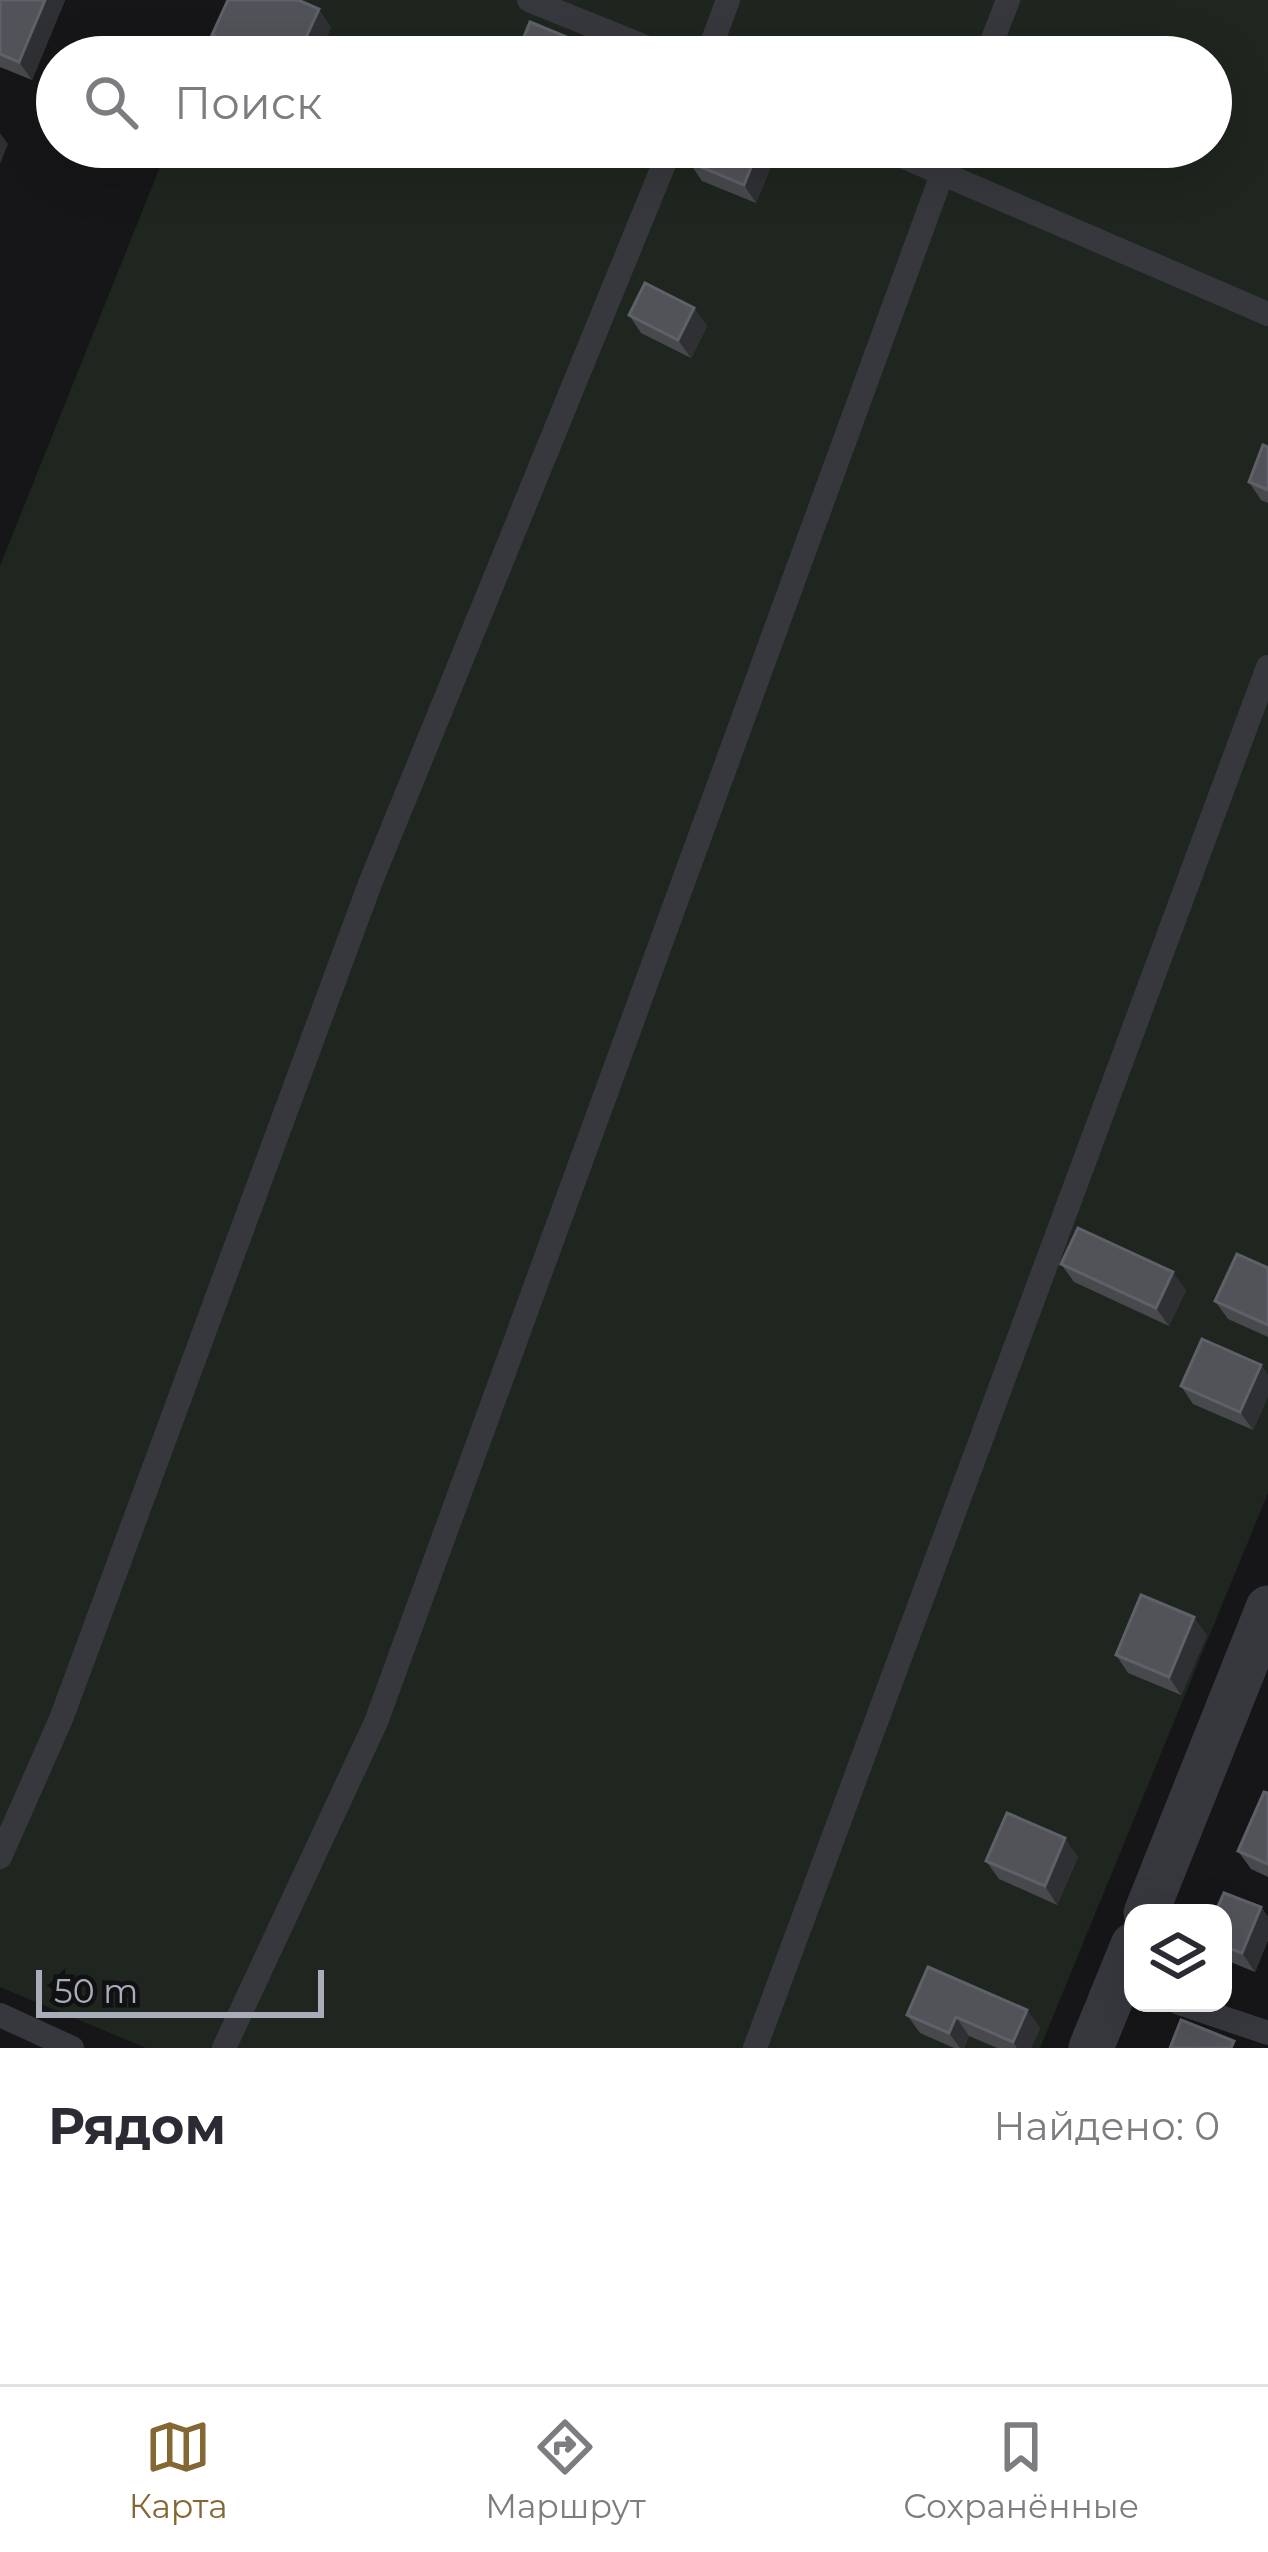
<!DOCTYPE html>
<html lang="ru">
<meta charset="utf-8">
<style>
body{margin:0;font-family:Montserrat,sans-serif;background:#f7f7f7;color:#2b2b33}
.controls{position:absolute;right:36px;bottom:36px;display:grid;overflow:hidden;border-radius:24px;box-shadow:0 12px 48px #0002}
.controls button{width:108px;height:108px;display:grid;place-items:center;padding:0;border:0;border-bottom:3px solid #e1e1e2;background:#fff;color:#2b2b33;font:60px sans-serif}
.scale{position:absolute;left:36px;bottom:30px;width:288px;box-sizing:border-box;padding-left:12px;border:6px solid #a8adb8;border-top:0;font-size:33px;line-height:42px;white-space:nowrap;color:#a8adb8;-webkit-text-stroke:9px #111113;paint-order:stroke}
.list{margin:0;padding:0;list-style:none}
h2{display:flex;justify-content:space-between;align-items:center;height:156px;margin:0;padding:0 48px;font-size:51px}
h2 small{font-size:39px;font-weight:400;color:#7c7c81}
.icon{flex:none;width:66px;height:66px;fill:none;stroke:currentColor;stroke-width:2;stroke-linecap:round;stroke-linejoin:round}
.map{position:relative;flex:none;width:1268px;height:2048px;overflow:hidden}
.search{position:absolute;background:#fff;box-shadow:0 12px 48px #0002;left:36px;right:36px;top:36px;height:132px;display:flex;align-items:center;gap:30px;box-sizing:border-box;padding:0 42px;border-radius:66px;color:#7c7c81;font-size:45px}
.sheet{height:336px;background:#fff}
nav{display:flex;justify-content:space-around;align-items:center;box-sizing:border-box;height:168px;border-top:3px solid #e1e1e2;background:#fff;font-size:33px;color:#7c7c81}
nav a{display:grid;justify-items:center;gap:6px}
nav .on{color:#856733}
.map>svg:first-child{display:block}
.green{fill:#1e261f}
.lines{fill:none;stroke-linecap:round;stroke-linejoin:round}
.service{stroke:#37383d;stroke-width:24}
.minor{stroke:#37383d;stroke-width:45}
.wall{fill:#47494d}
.shaded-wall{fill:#2f3033}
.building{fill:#525359;stroke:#5f6168;stroke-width:3}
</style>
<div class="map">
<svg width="1268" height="2048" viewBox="0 0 1268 2048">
<rect width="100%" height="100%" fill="#161618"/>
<polygon class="green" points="227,0 1268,0 1268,1493 1040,2048 146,2048 0,1987 0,566 168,147 1211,147 1211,57 204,57"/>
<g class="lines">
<g class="service">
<polyline points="529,0 670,57"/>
<polyline points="707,57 728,0"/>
<polyline points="986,57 1008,0"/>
<polyline points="881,147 1268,314"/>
<polyline points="0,1857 61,1719 371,881 671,147"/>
<polyline points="1179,2003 1268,2033"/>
<polyline points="0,2015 72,2048"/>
<polyline points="224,2048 376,1722 952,147"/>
<polyline points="755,2048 1268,667"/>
</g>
<g class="minor">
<polyline points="1146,1913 1268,1608"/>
<polyline points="1091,2048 1133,1945"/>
</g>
</g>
<g class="wall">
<polygon points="0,0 65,0 32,80 0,67"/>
<polygon points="331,27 318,57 233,57 225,53 212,35"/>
<polygon points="778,149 756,203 702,181 689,162"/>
<polygon points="694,308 707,326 691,358 641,333 629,315"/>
<polygon points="1268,447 1268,503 1261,500 1249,482"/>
<polygon points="1061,1264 1186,1290 1169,1326 1074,1282"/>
<polygon points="1268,1268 1268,1337 1228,1319 1215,1301"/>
<polygon points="1261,1365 1268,1375 1268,1396 1253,1430 1193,1404 1181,1386"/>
<polygon points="1207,1635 1181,1695 1128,1673 1116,1655"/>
<polygon points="1268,1793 1268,1877 1251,1869 1238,1851"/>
<polygon points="1078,1857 1057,1905 999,1879 986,1861"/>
<polygon points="1261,1907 1268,1917 1268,1940 1255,1972 1223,1959 1223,1913"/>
<polygon points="1027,2010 1040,2028 1031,2048 997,2048 969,2036 964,2048 954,2048 920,2033 907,2015"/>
</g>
<g class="shaded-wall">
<polygon points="45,0 65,0 32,80 19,62"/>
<polygon points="319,9 331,27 318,57 297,57"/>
<polygon points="579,42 590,57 573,57"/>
<polygon points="0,133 8,144 0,164"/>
<polygon points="759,147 777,147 778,149 756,203 744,185"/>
<polygon points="694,308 707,326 691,358 678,340"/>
<polygon points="1173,1272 1186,1290 1169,1326 1156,1308"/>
<polygon points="1261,1365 1268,1375 1268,1396 1253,1430 1240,1412"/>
<polygon points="1194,1617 1207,1635 1181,1695 1169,1677"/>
<polygon points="1065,1838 1078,1857 1057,1905 1045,1886"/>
<polygon points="1261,1907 1268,1917 1268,1940 1255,1972 1242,1953"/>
<polygon points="1027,2010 1040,2028 1031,2048 1017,2048 1013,2042"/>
<polygon points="956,2017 969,2036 964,2048 960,2048 949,2033"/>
</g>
<g class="building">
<polygon points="0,0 45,0 19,62 0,54"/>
<polygon points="228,0 298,0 319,9 297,57 260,57 212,35"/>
<polygon points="530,22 579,42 573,57 516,57"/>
<polygon points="696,147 759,147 744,185 689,162"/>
<polygon points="645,283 694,308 678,340 629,315"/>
<polygon points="1263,445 1268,447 1268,490 1249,482"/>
<polygon points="1078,1228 1173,1272 1156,1308 1061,1264"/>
<polygon points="1237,1254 1268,1268 1268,1325 1215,1301"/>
<polygon points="1202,1339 1261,1365 1240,1412 1181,1386"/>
<polygon points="1141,1595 1194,1617 1169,1677 1116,1655"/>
<polygon points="1264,1792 1268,1793 1268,1864 1238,1851"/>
<polygon points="1007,1813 1065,1838 1045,1886 986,1861"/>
<polygon points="1224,1893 1261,1907 1242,1953 1223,1946 1223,1913 1215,1913"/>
<polygon points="928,1967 1027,2010 1013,2042 956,2017 949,2033 907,2015"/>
<polygon points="1181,2020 1234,2041 1231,2048 1170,2048"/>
</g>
</svg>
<div class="controls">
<button><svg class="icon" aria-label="layers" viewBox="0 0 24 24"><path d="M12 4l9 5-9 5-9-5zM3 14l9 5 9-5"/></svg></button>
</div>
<div class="scale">50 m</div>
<div class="search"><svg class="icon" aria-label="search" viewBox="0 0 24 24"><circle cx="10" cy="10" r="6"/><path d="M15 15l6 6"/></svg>Поиск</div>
</div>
<section class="sheet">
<h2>Рядом<small>Найдено: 0</small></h2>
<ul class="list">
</ul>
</section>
<nav>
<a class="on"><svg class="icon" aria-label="map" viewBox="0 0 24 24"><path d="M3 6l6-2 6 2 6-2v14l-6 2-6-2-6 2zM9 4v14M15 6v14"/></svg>Карта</a>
<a><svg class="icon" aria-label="directions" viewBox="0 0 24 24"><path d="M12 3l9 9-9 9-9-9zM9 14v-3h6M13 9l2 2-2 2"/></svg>Маршрут</a>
<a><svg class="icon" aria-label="saved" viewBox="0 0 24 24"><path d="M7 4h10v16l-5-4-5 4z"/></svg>Сохранённые</a>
</nav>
